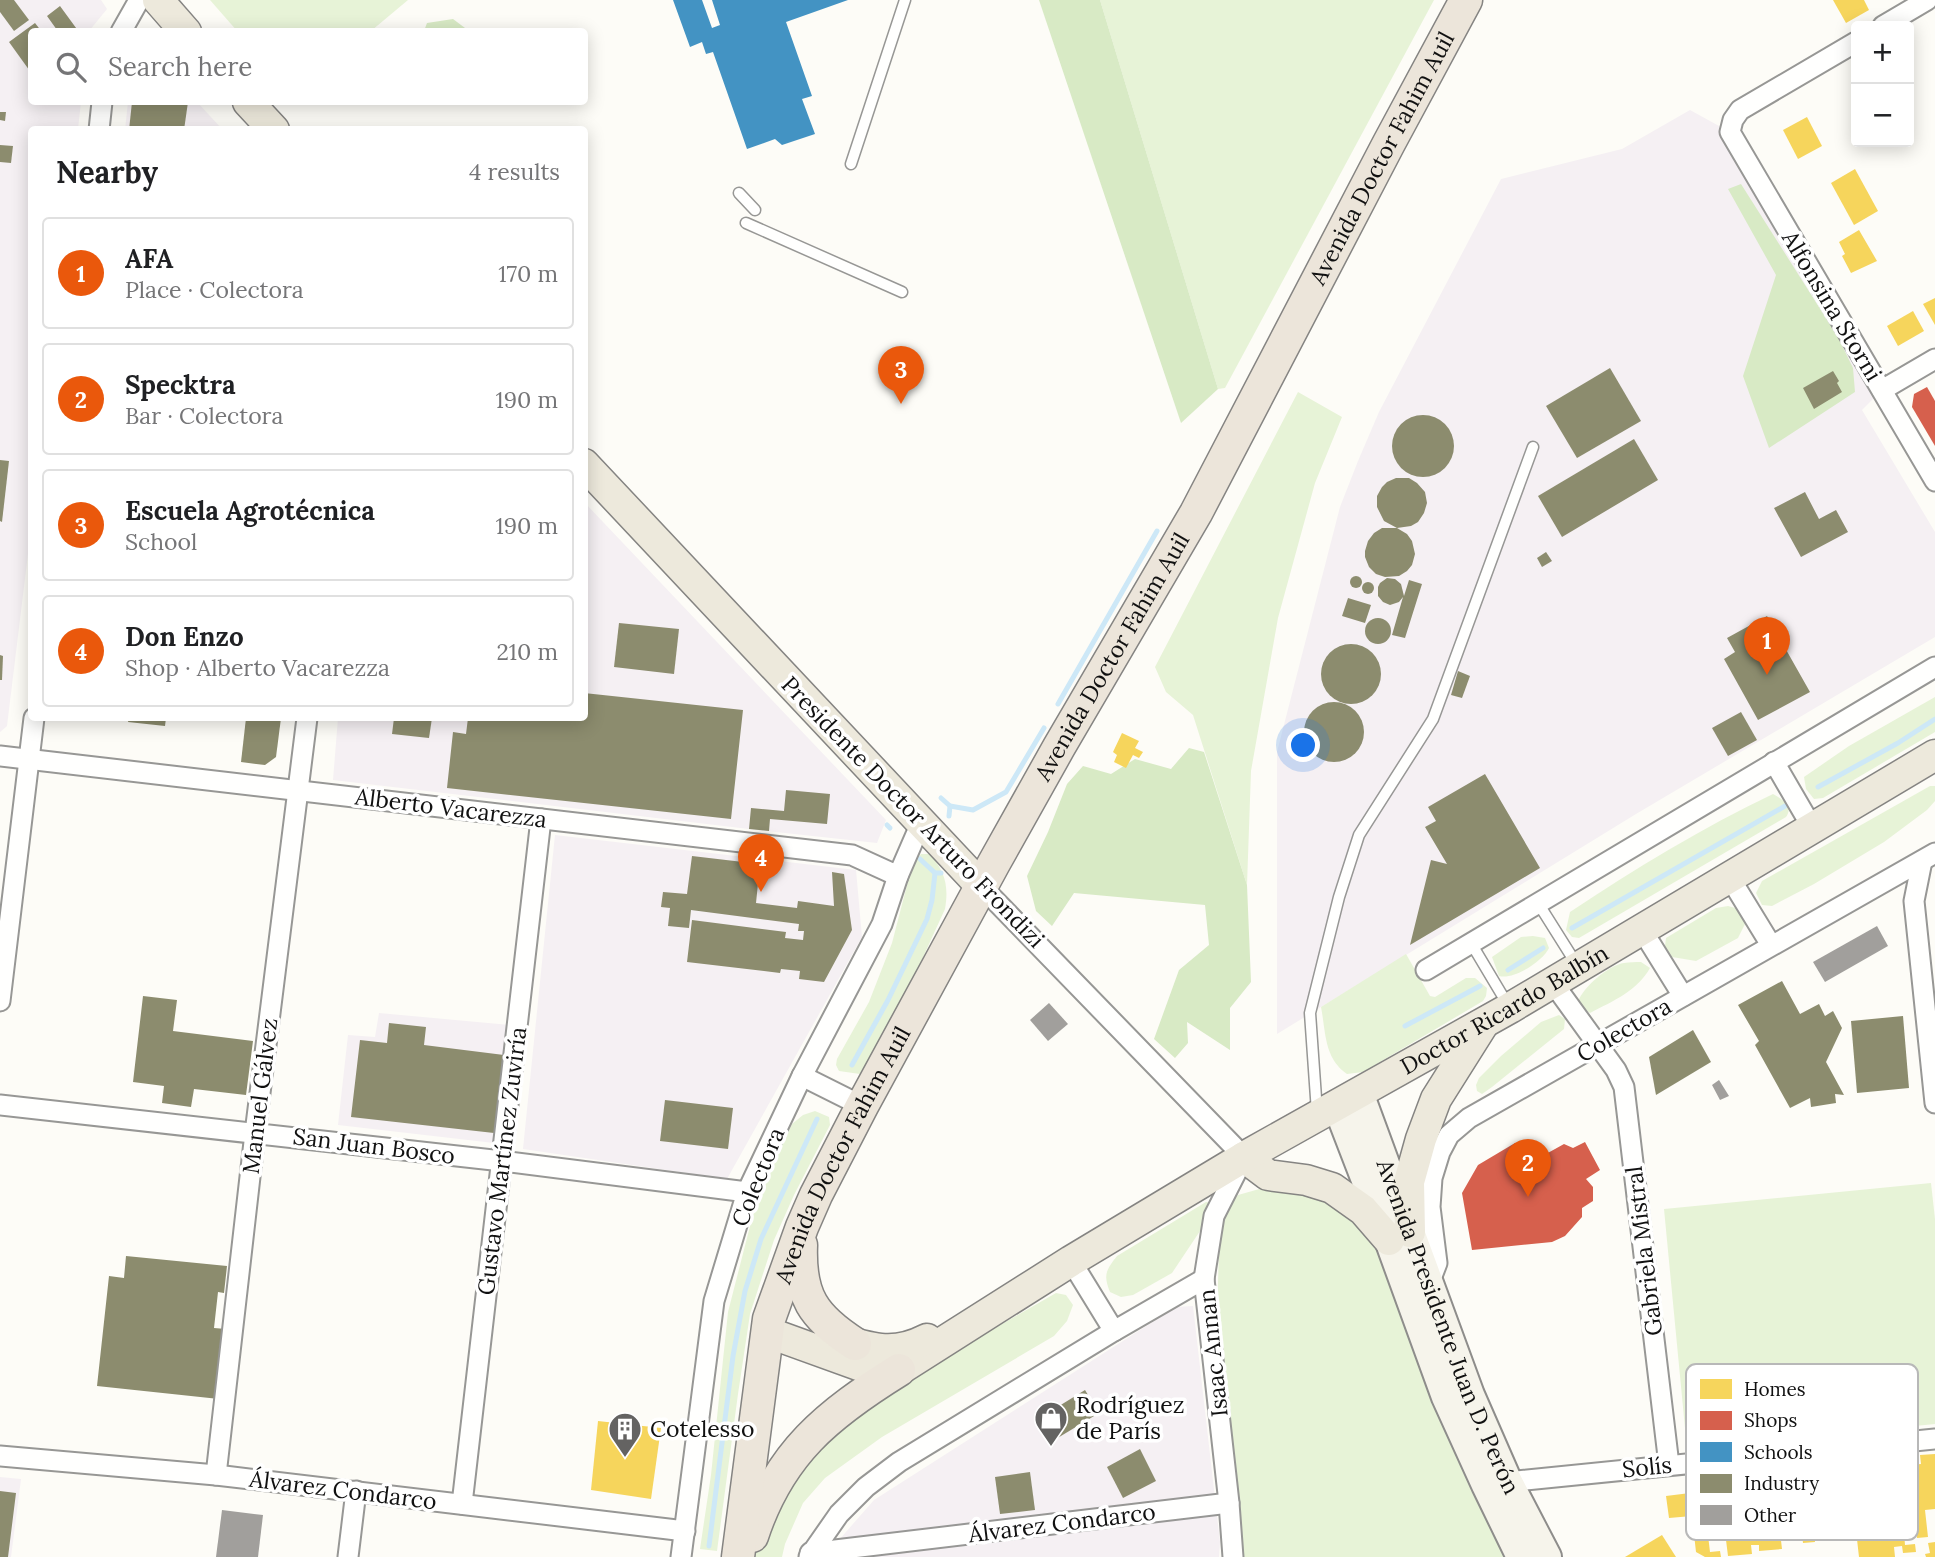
<!DOCTYPE html>
<meta charset="utf-8">
<style>
body{margin:0;font-family:Lora,serif;background:#f2f2f2;color:#202124}
.controls{position:absolute;right:21px;top:21px;display:grid;overflow:hidden;border-radius:7px;box-shadow:0 4px 18px #0003}
.controls button{width:63px;height:63px;display:grid;place-items:center;padding:0;border:0;border-bottom:2px solid #e0e0e0;background:#fff;color:#202124;font:35px sans-serif}
.you{position:absolute;left:1304px;top:746px;width:24px;height:24px;margin:-18px;border:5px solid #fff;border-radius:50%;background:#1a73e8;box-shadow:0 0 0 10px #1a73e833}
.badge{display:grid;place-items:center;width:46px;height:46px;border-radius:50%;background:#ea580c;color:#fff;font-size:23px;font-weight:700}
.pin{position:absolute;translate:-50% -58px;filter:drop-shadow(0 2px 4px #0008)}
.pin::after{content:'';position:absolute;top:37px;width:24px;height:21px;background:inherit;clip-path:polygon(0 0,100% 0,50% 100%)}
.list{margin:0;padding:0;list-style:none}
h2{display:flex;justify-content:space-between;align-items:center;height:91px;margin:0;padding:0 28px;font-size:30px}
h2 small{font-size:23px;font-weight:400;color:#757577}
.list li{display:grid;grid-template-columns:46px 1fr auto;gap:21px;align-items:center;box-sizing:border-box;height:112px;margin:0 14px 14px;padding:0 14px;border:2px solid #e0e0e0;border-radius:7px}
.list b{display:block;font-size:26px;white-space:nowrap}
.list p{margin:0;font-size:23px;white-space:nowrap;color:#757577}
.list em{font-size:23px;font-style:normal;color:#757577}
.icon{flex:none;width:38px;height:38px;fill:none;stroke:currentColor;stroke-width:2;stroke-linecap:round;stroke-linejoin:round}
.map{position:relative;flex:none;width:1935px;height:1557px;overflow:hidden}
.search{position:absolute;background:#fff;box-shadow:0 4px 18px #0003;left:28px;top:28px;width:560px;height:77px;display:flex;align-items:center;gap:18px;box-sizing:border-box;padding:0 24px;border-radius:7px;color:#757577;font-size:26px}
.panel{position:absolute;background:#fff;box-shadow:0 4px 18px #0003;left:28px;top:126px;width:560px;height:595px;border-radius:7px}
.map>svg:first-child{display:block}
.industrial{fill:#f5f0f3}
.green{fill:#e7f3d7}
.forest{fill:#d8eac5}
.homes{fill:#f6d55c}
.shops{fill:#d6604d}
.schools{fill:#4393c3}
.industry{fill:#8c8c6e}
.lines{fill:none;stroke-linecap:round;stroke-linejoin:round}
.stream{stroke:#cde8f7;stroke-width:5}
.building{fill:#a19f9c}
.service-casing{stroke:#979795;stroke-width:13}
.minor-casing{stroke:#979795;stroke-width:23}
.secondary-casing{stroke:#8e8d8b;stroke-width:32}
.primary-casing{stroke:#858482;stroke-width:33}
.trunk-casing{stroke:#858482;stroke-width:35}
.service{stroke:#fffffe;stroke-width:10}
.minor{stroke:#fffffe;stroke-width:19}
.secondary{stroke:#f6f4eb;stroke-width:28}
.primary{stroke:#ede9dc;stroke-width:30}
.trunk{stroke:#ece5da;stroke-width:32}
.labels{text-anchor:middle;stroke-width:7;stroke-linejoin:round;paint-order:stroke}
.street-label{font-size:23px;fill:#111;stroke:#fff}
.poi-label{font-size:23px;fill:#111;stroke:#fff;text-anchor:start}
.key{fill:#fff;stroke:#b8b8b8;stroke-width:2}
.key-label{font-size:19px;fill:#111}
</style>
<div class="map">
<svg width="1935" height="1557" viewBox="0 0 1935 1557">
<rect width="100%" height="100%" fill="#fdfcf7"/>
<g class="industrial">
<polygon points="0,0 101,0 107,9 89,31 32,32 32,102 81,102 78,129 32,130 32,521 7,726 0,732"/>
<polygon points="128,102 197,102 222,129 125,130"/>
<polygon points="1690,110 1730,132 1882,390 1862,410 1935,532 1935,637 1636,814 1277,1034 1277,752 1340,507 1358,461 1379,412 1501,179 1622,149"/>
<polygon points="585,503 886,820 877,843 749,829 333,780 338,718 584,718"/>
<polygon points="555,835 856,870 862,937 727,1179 523,1149"/>
<polygon points="379,1013 510,1025 494,1143 338,1125 348,1035 375,1037"/>
<polygon points="1193,1306 1220,1542 1219,1557 824,1557 874,1500 1176,1307"/>
<polygon points="0,1477 21,1479 11,1557 0,1557"/>
</g>
<g class="green">
<polygon points="210,0 408,0 371,31 238,32"/>
<polygon points="1100,0 1434,0 1225,388 1218,389"/>
<polygon points="1298,392 1342,417 1315,483 1278,618 1251,771 1247,885 1193,715 1166,692 1155,667"/>
<polygon points="1935,697 1935,732 1823,798 1814,799 1806,789 1804,777 1849,746"/>
<polygon points="1930,786 1935,786 1935,801 1927,810 1884,842 1814,884 1772,906 1762,905 1756,893 1762,881"/>
<path d="M1773,794C1782,799 1794,806 1786,817L1579,938L1572,937L1566,930L1570,912C1636,868 1702,828 1773,794Z"/>
<path d="M921,854H929C945,870 949,886 945,909C920,963 894,1027 860,1074L839,1071L836,1065L837,1059L869,1002L892,943L913,862Z"/>
<polygon points="1728,906 1739,909 1745,924 1738,938 1696,961 1672,957 1665,946 1666,938 1716,908"/>
<path d="M1533,936L1545,938L1549,948C1543,961 1514,980 1499,976L1492,957L1521,937Z"/>
<path d="M1406,954L1430,996L1435,997L1466,978H1475L1487,988L1486,996L1483,1001L1363,1072L1347,1074C1324,1058 1326,1033 1321,1007Z"/>
<path d="M1641,962L1650,968C1637,991 1613,1001 1590,1013L1581,1007L1578,1002C1583,987 1609,965 1624,963C1629,962 1636,962 1641,962Z"/>
<polygon points="1559,1015 1565,1019 1564,1029 1492,1087 1482,1094 1477,1091 1476,1085 1479,1078 1501,1056 1541,1022"/>
<polygon points="815,1111 829,1117 830,1125 794,1195 774,1240 750,1314 738,1394 717,1551 700,1549 711,1475 728,1312 758,1195 792,1124 803,1115"/>
<polygon points="1931,1183 1935,1219 1935,1424 1687,1449 1664,1209"/>
<polygon points="1270,1186 1341,1205 1381,1246 1504,1557 1241,1557 1217,1316 1219,1249 1224,1210 1238,1195"/>
<path d="M1206,1202L1212,1203L1204,1225L1172,1273L1133,1295L1121,1297L1110,1292C1103,1275 1106,1270 1117,1256Z"/>
<polygon points="1056,1293 1066,1295 1073,1305 1067,1321 1054,1336 882,1437 825,1478 803,1503 785,1544 782,1557 753,1557 766,1521 822,1436 922,1370"/>
</g>
<g class="forest">
<polygon points="1039,0 1100,0 1218,389 1181,423"/>
<polygon points="453,19 469,31 424,31 427,23"/>
<polygon points="1741,184 1838,337 1853,368 1855,392 1769,448 1743,376 1776,275 1728,189"/>
<polygon points="1189,748 1204,752 1247,885 1251,982 1230,1008 1230,1050 1187,1022 1188,1043 1175,1058 1154,1039 1179,970 1209,945 1205,905 1074,893 1052,926 1036,911 1027,876 1048,832 1067,784 1083,766 1111,774 1135,759 1171,769"/>
</g>
<g class="homes">
<polygon points="1833,0 1864,0 1869,10 1846,23"/>
<polygon points="1807,117 1822,146 1798,159 1783,130"/>
<polygon points="1855,169 1878,211 1854,225 1831,183"/>
<polygon points="1859,230 1877,261 1851,273 1842,256 1845,254 1839,242"/>
<polygon points="1935,298 1935,325 1923,304"/>
<polygon points="1913,311 1924,331 1898,346 1887,326"/>
<polygon points="1122,733 1139,741 1135,748 1143,752 1139,758 1133,755 1126,768 1114,762 1117,755 1113,752"/>
<polygon points="598,1421 661,1428 651,1499 591,1490"/>
<polygon points="1935,1454 1935,1509 1925,1510 1928,1537 1917,1538 1914,1520 1903,1521 1905,1545 1915,1544 1916,1552 1903,1553 1902,1546 1894,1547 1895,1557 1859,1557 1853,1504 1864,1503 1859,1462 1882,1459 1883,1463 1899,1461 1899,1458 1909,1457 1910,1465 1921,1464 1920,1455"/>
<polygon points="1705,1478 1705,1483 1721,1482 1723,1508 1705,1510 1710,1552 1720,1551 1721,1557 1705,1557 1696,1552 1692,1516 1669,1518 1666,1496 1690,1493 1689,1479"/>
<polygon points="1755,1505 1756,1515 1770,1514 1771,1523 1779,1523 1782,1549 1759,1551 1759,1545 1751,1545 1752,1554 1728,1556 1726,1540 1713,1541 1711,1519 1724,1517 1723,1508"/>
<polygon points="1823,1515 1825,1534 1814,1535 1815,1542 1803,1543 1800,1518"/>
<polygon points="1662,1535 1676,1557 1625,1557"/>
<polygon points="1935,1542 1935,1557 1926,1557 1925,1554 1930,1553 1928,1543"/>
</g>
<g class="shops">
<polygon points="1927,387 1935,401 1935,446 1912,407 1914,394"/>
<polygon points="1585,1142 1600,1170 1586,1179 1593,1187 1593,1201 1582,1208 1582,1217 1565,1236 1552,1242 1472,1250 1462,1193 1478,1165 1515,1143 1528,1164 1564,1144 1573,1148"/>
</g>
<polygon class="schools" points="673,0 702,0 712,28 720,25 712,0 848,0 786,22 812,96 802,99 815,134 782,145 775,139 747,149 713,52 706,54 702,42 690,47"/>
<g class="industry">
<polygon points="0,0 14,0 29,20 14,31 0,12"/>
<polygon points="60,6 79,32 54,32 57,30 47,16"/>
<polygon points="35,23 42,32 32,32 32,74 9,42"/>
<polygon points="132,102 188,102 184,130 129,130"/>
<polygon points="0,112 6,112 5,121 0,120"/>
<polygon points="0,145 13,146 11,163 0,162"/>
<polygon points="1610,368 1641,421 1577,458 1546,406"/>
<polygon points="1833,371 1839,381 1837,383 1842,392 1814,409 1803,388"/>
<circle cx="1423" cy="446" r="31"/>
<polygon points="1634,439 1658,480 1562,537 1538,496"/>
<polygon points="0,460 9,461 2,522 0,521"/>
<polygon points="1396,478 1409,478 1417,483 1425,492 1427,503 1424,513 1418,522 1411,526 1397,528 1407,534 1412,541 1415,554 1412,565 1407,571 1399,576 1385,577 1376,574 1369,567 1365,557 1365,551 1368,541 1374,533 1382,528 1397,528 1384,521 1377,507 1377,496 1382,487 1387,482"/>
<polygon points="1805,492 1819,519 1836,510 1848,532 1801,557 1774,508"/>
<polygon points="1546,552 1552,561 1542,567 1537,558"/>
<circle cx="1356" cy="582" r="6"/>
<polygon points="1387,578 1395,579 1401,584 1404,596 1409,580 1422,584 1405,638 1392,635 1403,597 1399,602 1390,605 1383,602 1378,596 1378,587 1380,583"/>
<circle cx="1368" cy="588" r="6"/>
<polygon points="1348,598 1371,605 1365,623 1342,616"/>
<polygon points="1767,616 1810,692 1758,720 1724,659 1735,652 1727,638"/>
<circle cx="1378" cy="631" r="13"/>
<polygon points="619,623 679,629 674,674 614,667"/>
<circle cx="1351" cy="674" r="30"/>
<polygon points="0,655 3,656 2,680 0,680"/>
<polygon points="1458,671 1470,676 1462,698 1451,695"/>
<polygon points="584,693 743,710 731,819 447,788 453,732 466,734 468,718 584,718"/>
<circle cx="1334" cy="732" r="30"/>
<polygon points="1741,712 1757,740 1728,756 1712,728"/>
<polygon points="129,718 166,718 165,726 128,722"/>
<polygon points="246,718 281,718 276,757 265,765 241,762"/>
<polygon points="394,718 432,718 429,738 392,734"/>
<polygon points="1485,774 1540,868 1410,945 1431,860 1447,864 1425,827 1436,821 1428,807"/>
<polygon points="786,790 830,794 827,824 770,819 769,831 749,829 751,808 784,811"/>
<polygon points="692,856 760,864 756,903 797,908 798,901 834,906 832,872 844,874 852,930 824,982 799,979 800,971 781,969 780,973 687,962 692,920 786,932 785,938 803,940 804,931 798,931 799,924 691,910 689,928 668,926 670,908 661,907 663,892 687,894"/>
<polygon points="1782,981 1800,1014 1819,1004 1825,1016 1833,1011 1842,1028 1826,1062 1844,1095 1835,1094 1836,1103 1811,1107 1810,1098 1790,1108 1755,1045 1759,1041 1738,1005"/>
<polygon points="143,996 177,1000 173,1031 253,1041 246,1095 194,1089 191,1107 162,1103 164,1086 133,1082"/>
<polygon points="1903,1016 1909,1088 1857,1093 1851,1021"/>
<polygon points="389,1023 426,1027 424,1045 504,1055 494,1133 351,1117 360,1040 387,1043"/>
<polygon points="1693,1030 1711,1062 1656,1095 1649,1057"/>
<polygon points="665,1100 733,1108 728,1149 660,1141"/>
<polygon points="126,1256 227,1266 224,1293 218,1292 214,1328 226,1329 219,1399 97,1386 109,1276 124,1278"/>
<polygon points="1085,1390 1099,1413 1051,1442 1038,1419"/>
<polygon points="1140,1449 1156,1481 1123,1498 1107,1467"/>
<polygon points="1030,1472 1035,1510 1000,1514 995,1477"/>
<polygon points="0,1491 16,1493 8,1557 0,1557"/>
</g>
<g class="lines">
<g class="stream">
<polyline points="1058,704 1157,531"/>
<polyline points="1818,787 1898,743 1935,719"/>
<polyline points="941,798 950,806 949,816"/>
<polyline points="950,806 973,810 1006,792 1044,728"/>
<polyline points="887,825 890,828"/>
<polyline points="920,859 935,873"/>
<polyline points="1572,928 1785,806"/>
<polyline points="1508,970 1543,948"/>
<polyline points="1405,1026 1480,986"/>
<polyline points="852,1065 888,1000 927,919 932,900 935,873 941,873"/>
<polyline points="709,1546 733,1356 745,1291 761,1239 817,1119"/>
</g>
</g>
<g class="building">
<polygon points="1877,926 1888,946 1825,982 1813,962"/>
<polygon points="1049,1003 1068,1024 1048,1041 1030,1020"/>
<polygon points="1719,1080 1729,1096 1720,1100 1712,1085"/>
<polygon points="222,1510 263,1515 258,1557 216,1557"/>
</g>
<g class="lines">
<defs>
<g id="service">
<polyline points="851,164 905,0"/>
<polyline points="739,193 755,210"/>
<polyline points="746,223 902,292"/>
<polyline points="1538,903 1577,965"/>
<polyline points="1471,943 1508,1005"/>
<polyline points="1317,1112 1310,1013 1339,897 1359,835 1433,719 1533,447"/>
</g>
<g id="minor">
<polyline points="1883,26 1927,0"/>
<polyline points="121,32 139,0"/>
<polyline points="1856,42 1740,110 1733,120 1730,132 1935,481"/>
<polyline points="99,130 102,102"/>
<polyline points="1882,390 1935,359"/>
<polyline points="0,756 852,855 898,876"/>
<polyline points="1774,762 1813,829"/>
<polyline points="1922,861 1914,901 1935,1103"/>
<polyline points="1730,878 1771,945"/>
<polyline points="982,887 1244,1157 1214,1216 1204,1279 1229,1503 1233,1557"/>
<polyline points="1642,930 1683,996"/>
<polyline points="1426,970 1935,667"/>
<polyline points="1553,983 1616,1070 1624,1087 1669,1465"/>
<polyline points="0,1001 34,718"/>
<polyline points="802,1076 862,1106"/>
<polyline points="0,1105 502,1161 747,1192"/>
<polyline points="1071,1261 1114,1331"/>
<polyline points="1429,1284 1437,1263 1430,1207 1432,1178 1440,1152 1449,1135 1469,1118 1935,853"/>
<polyline points="0,1456 216,1475 685,1531"/>
<polyline points="216,1475 255,1133 307,718"/>
<polyline points="1497,1483 1935,1439"/>
<polyline points="462,1504 541,819"/>
<polyline points="810,1553 1229,1503"/>
<polyline points="348,1557 356,1491"/>
<polyline points="681,1557 714,1301 747,1192 802,1076 882,924 898,876 921,823"/>
<polyline points="809,1557 839,1514 866,1487 899,1462 1114,1331 1204,1279"/>
</g>
<g id="secondary">
<path id="s1" d="M1359,1093L1470,1395L1508,1482L1547,1557"/>
<polyline points="1337,1105 1389,1240 1446,1397 1486,1485 1521,1557"/>
</g>
<g id="primary">
<polyline points="158,0 186,32"/>
<polyline points="248,102 274,130"/>
<polyline points="584,464 982,887"/>
<polyline points="1244,1157 1268,1175 1306,1180 1332,1188 1363,1210 1389,1240"/>
<polyline points="1410,1232 1409,1182 1421,1139 1436,1099 1482,1026"/>
<path id="s2" d="M767,1332L872,1370L882,1373L899,1370L1071,1261L1244,1157L1510,1008L1935,755"/>
<path d="M830,1336C868,1347 890,1358 927,1339"/>
</g>
<g id="trunk">
<path d="M801,1245C799,1296 813,1317 855,1344"/>
<path d="M752,1536C779,1453 828,1414 899,1370"/>
<path id="s3" d="M738,1557L769,1319L802,1227L816,1195L862,1106L994,863L1059,747L1196,513L1389,143L1466,0"/>
</g>
</defs>
<use href="#service" class="service-casing"/>
<use href="#minor" class="minor-casing"/>
<use href="#secondary" class="secondary-casing"/>
<use href="#primary" class="primary-casing"/>
<use href="#trunk" class="trunk-casing"/>
<use href="#service" class="service"/>
<use href="#minor" class="minor"/>
<use href="#secondary" class="secondary"/>
<use href="#primary" class="primary"/>
<use href="#trunk" class="trunk"/>
</g>
<defs>
<symbol id="shop-pin" viewBox="-11 -11 22 30"><path d="M0 17L-7.5 6A9.5 9.5 0 1 1 7.5 6Z" fill="#646362" stroke="#fff"/><path d="M-5-2.5h2.3a2.7 3.5 0 0 1 5.4 0H5L5.5 6h-11ZM-1.5-2.5h3a1.5 2.3 0 0 0-3 0Z" fill="#fff"/></symbol>
<symbol id="building-pin" viewBox="-11 -11 22 30"><path d="M0 17L-7.5 6A9.5 9.5 0 1 1 7.5 6Z" fill="#646362" stroke="#fff"/><path d="M-4-6H4V6H1V3H-1V6H-4ZM-2.5-4.3h1.7v1.8h-1.7ZM.8-4.3h1.7v1.8H.8ZM-2.5-1h1.7V.8h-1.7ZM.8-1h1.7V.8H.8Z" fill="#fff"/></symbol>
</defs>
<g fill-rule="evenodd">
<use href="#shop-pin" x="1032" y="1399" width="38" height="52"/>
<use href="#building-pin" x="606" y="1410" width="38" height="52"/>
</g>
<g class="labels">
<g class="street-label">
<text dy="8" stroke="none"><textPath href="#s3" startOffset="1554">Avenida Doctor Fahim Auil</textPath></text>
<text transform="translate(1832 306) rotate(59)" y="8">Alfonsina Storni</text>
<text dy="8" stroke="none"><textPath href="#s3" startOffset="987">Avenida Doctor Fahim Auil</textPath></text>
<text transform="translate(451 808) rotate(7)" y="8">Alberto Vacarezza</text>
<text transform="translate(913 812) rotate(46)" y="8">Presidente Doctor Arturo Frondizi</text>
<text dy="8" stroke="none"><textPath href="#s2" startOffset="844">Doctor Ricardo Balbín</textPath></text>
<text transform="translate(1624 1030) rotate(-30)" y="8">Colectora</text>
<text transform="translate(260 1096) rotate(-83)" y="8">Manuel Gálvez</text>
<text transform="translate(374 1146) rotate(7)" y="8">San Juan Bosco</text>
<text dy="8" stroke="none"><textPath href="#s3" startOffset="420">Avenida Doctor Fahim Auil</textPath></text>
<text transform="translate(502 1161) rotate(-83)" y="8">Gustavo Martínez Zuviría</text>
<text transform="translate(758 1177) rotate(-68)" y="8">Colectora</text>
<text transform="translate(1644 1251) rotate(-97)" y="8">Gabriela Mistral</text>
<text dy="8" stroke="none"><textPath href="#s1" startOffset="250">Avenida Presidente Juan D. Perón</textPath></text>
<text transform="translate(1213 1353) rotate(-96)" y="8">Isaac Annan</text>
<text transform="translate(1647 1467) rotate(-6)" y="8">Solís</text>
<text transform="translate(343 1490) rotate(7)" y="8">Álvarez Condarco</text>
<text transform="translate(1062 1523) rotate(-7)" y="8">Álvarez Condarco</text>
</g>
<g class="poi-label">
<text x="1076" y="1413">Rodríguez<tspan x="1076" dy="26">de París</tspan></text>
<text x="650" y="1437">Cotelesso</text>
</g>
</g>
<rect x="1686" y="1364" width="232" height="176" rx="10" class="key"/>
<rect x="1700" y="1379" width="32" height="20" fill="#f6d55c"/>
<rect x="1700" y="1411" width="32" height="19" fill="#d6604d"/>
<rect x="1700" y="1442" width="32" height="20" fill="#4393c3"/>
<rect x="1700" y="1474" width="32" height="19" fill="#8c8c6e"/>
<rect x="1700" y="1505" width="32" height="20" fill="#a19f9c"/>
<g class="key-label">
<text x="1744" y="1396">Homes</text>
<text x="1744" y="1427">Shops</text>
<text x="1744" y="1459">Schools</text>
<text x="1744" y="1490">Industry</text>
<text x="1744" y="1522">Other</text>
</g>
</svg>
<div class="controls">
<button>+</button>
<button>−</button>
</div>
<div class="you"></div>
<div class="pin badge" style="left:1767px;top:675px">1</div>
<div class="pin badge" style="left:1528px;top:1197px">2</div>
<div class="pin badge" style="left:901px;top:404px">3</div>
<div class="pin badge" style="left:761px;top:892px">4</div>
<div class="search"><svg class="icon" aria-label="search" viewBox="0 0 24 24"><circle cx="10" cy="10" r="6"/><path d="M15 15l6 6"/></svg>Search here</div>
<section class="panel">
<h2>Nearby<small>4 results</small></h2>
<ul class="list">
<li><span class="badge">1</span><div><b>AFA</b><p>Place · Colectora</p></div><em>170 m</em></li>
<li><span class="badge">2</span><div><b>Specktra</b><p>Bar · Colectora</p></div><em>190 m</em></li>
<li><span class="badge">3</span><div><b>Escuela Agrotécnica</b><p>School</p></div><em>190 m</em></li>
<li><span class="badge">4</span><div><b>Don Enzo</b><p>Shop · Alberto Vacarezza</p></div><em>210 m</em></li>
</ul>
</section>
</div>
